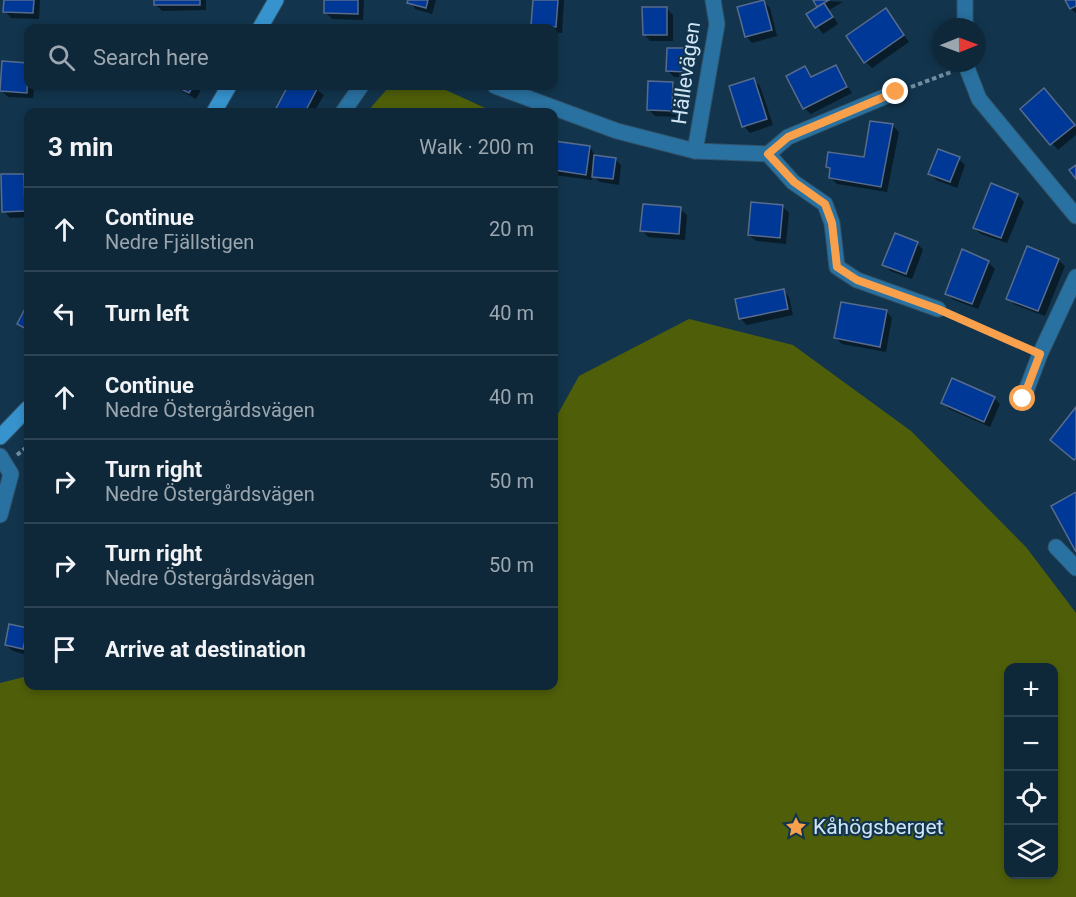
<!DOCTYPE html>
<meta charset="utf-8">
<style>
body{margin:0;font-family:Roboto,sans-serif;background:#1c3445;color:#f1f3f6}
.controls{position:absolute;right:18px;bottom:18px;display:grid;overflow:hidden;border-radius:12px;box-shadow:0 3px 9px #0003}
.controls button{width:54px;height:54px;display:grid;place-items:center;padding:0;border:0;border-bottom:2px solid #2e4454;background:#0e283a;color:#f1f3f6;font:30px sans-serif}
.compass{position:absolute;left:932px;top:18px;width:54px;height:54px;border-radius:50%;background:#0e283a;box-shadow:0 3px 9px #0003;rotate:89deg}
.stop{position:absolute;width:18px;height:18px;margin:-14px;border:4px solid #f9a04c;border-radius:50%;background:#fff}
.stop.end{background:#f9a04c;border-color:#fff;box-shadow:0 2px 6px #0008}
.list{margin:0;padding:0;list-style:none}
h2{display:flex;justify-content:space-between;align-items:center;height:78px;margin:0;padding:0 24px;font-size:26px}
h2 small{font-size:20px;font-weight:400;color:#9ba6af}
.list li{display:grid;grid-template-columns:39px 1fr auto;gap:18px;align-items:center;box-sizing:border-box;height:84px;padding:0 24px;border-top:2px solid #2e4454}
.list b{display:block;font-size:22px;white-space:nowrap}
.list p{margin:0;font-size:20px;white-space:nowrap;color:#9ba6af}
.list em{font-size:20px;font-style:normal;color:#9ba6af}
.icon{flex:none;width:33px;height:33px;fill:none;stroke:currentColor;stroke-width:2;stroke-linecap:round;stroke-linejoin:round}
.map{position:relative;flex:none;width:1076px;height:897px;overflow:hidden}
.search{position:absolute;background:#0e283a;box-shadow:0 3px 9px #0003;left:24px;top:24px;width:534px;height:66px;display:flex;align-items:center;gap:15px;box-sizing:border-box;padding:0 21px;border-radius:12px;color:#9ba6af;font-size:22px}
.panel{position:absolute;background:#0e283a;box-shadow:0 3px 9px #0003;left:24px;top:108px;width:534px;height:582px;border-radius:12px}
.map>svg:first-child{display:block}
.green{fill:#4f5f09;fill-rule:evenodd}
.shadow{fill:#0007}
.building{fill:#003898;stroke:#576b8c;stroke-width:1.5}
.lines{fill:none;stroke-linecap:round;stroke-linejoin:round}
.street-casing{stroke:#315168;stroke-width:17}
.secondary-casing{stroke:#315168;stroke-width:17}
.path{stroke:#728da0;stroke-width:4;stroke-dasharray:4.5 3;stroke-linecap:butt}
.street{stroke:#2971a0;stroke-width:15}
.secondary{stroke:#3793ce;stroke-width:15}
.route{stroke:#f9a04c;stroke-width:8}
.labels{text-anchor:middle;stroke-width:4.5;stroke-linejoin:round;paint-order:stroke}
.street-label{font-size:21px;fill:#d1e4f3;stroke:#12354d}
.poi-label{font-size:21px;fill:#d1e4f3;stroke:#12354d;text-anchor:start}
</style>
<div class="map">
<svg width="1076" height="897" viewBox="0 0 1076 897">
<rect width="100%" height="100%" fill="#12354d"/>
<g class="green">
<polygon points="437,86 494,112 367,112 387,89"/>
<path d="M689,319L793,345L911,431L1026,547L1076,613V897H0V683L28,676V686H554V421L579,376ZM1008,668H1054V874H1008Z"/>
</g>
<g class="shadow">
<polygon points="5,0 40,0 39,19 11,18 5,11"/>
<polygon points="156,0 206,0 206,10 162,11 156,5"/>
<polygon points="326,0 364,0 363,20 332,19 326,13"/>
<polygon points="410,0 436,0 432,14 415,9"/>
<polygon points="534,0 564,0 562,33 554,32 554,28 537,28 533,25"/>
<polygon points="815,0 843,2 829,10 838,24 823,34 808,14 819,8"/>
<polygon points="1067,0 1076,0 1076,13 1071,9"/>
<polygon points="764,2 770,8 777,36 752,43 746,36"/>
<polygon points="666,8 673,15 673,41 650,41 644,34"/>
<polygon points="885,10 909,42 872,68 866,62"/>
<polygon points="685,50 692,56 691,77 674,77 668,71"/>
<polygon points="3,63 28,64 28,86 34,86 33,98 8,97 1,90"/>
<polygon points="835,67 852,93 811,114 804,108 805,68 813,78"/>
<polygon points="754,80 760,86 773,125 750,133 744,126"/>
<polygon points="673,83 679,90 678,117 655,116 648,109"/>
<polygon points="172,86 203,86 196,99"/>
<polygon points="290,86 312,86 324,95 314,112 276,112"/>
<polygon points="1050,97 1076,128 1076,135 1058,150 1022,109"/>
<polygon points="892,125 899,132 887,192 837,184 830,178 831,171 827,167 866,159"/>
<polygon points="554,142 590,147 596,157 615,159 621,165 619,185 600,182 593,176 592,180 554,175"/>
<polygon points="959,159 965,165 957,188 936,180 930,173"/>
<polygon points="23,175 28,180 28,217 10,218 4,211"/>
<polygon points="991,185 1018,195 1024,202 1007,243 981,234 974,228"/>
<polygon points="783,207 789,213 786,244 756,241 749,235"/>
<polygon points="680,209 687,215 685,240 648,237 642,230"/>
<polygon points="917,243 923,250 912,279 890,271 884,264"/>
<polygon points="963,251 988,262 995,269 978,309 954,300 947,294"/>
<polygon points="1058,260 1065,266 1045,316 1015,305 1008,299"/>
<polygon points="783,290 789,297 793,315 747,325 740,318"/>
<polygon points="28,306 28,332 18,324"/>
<polygon points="886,311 892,318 886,352 842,344 836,338"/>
<polygon points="994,398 1000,404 990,427 949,409 943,403"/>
<polygon points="27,629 28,655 13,651 6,645"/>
</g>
<g class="building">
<polygon points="4,0 34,0 33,13 3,12"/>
<rect x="154" y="0" width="46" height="5"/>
<polygon points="324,0 358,0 358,14 324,13"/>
<polygon points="408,0 428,0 426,8 407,3"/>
<polygon points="533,0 558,0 556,27 531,26"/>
<polygon points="764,0 772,30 745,37 737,7"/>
<polygon points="813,0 829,0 817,7"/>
<polygon points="1065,0 1076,0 1076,6 1070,9"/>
<polygon points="824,3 833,17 815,28 806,14"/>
<polygon points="642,7 667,7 667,35 643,35"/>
<polygon points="886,8 904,35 864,63 846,36"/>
<polygon points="667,48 686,48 686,72 666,71"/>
<polygon points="2,61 28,63 27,93 0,91"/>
<polygon points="836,65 847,87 803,109 786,76 805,66 811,77"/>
<polygon points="754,78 767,119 742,127 729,86"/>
<polygon points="648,81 673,82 672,111 647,110"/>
<polygon points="175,86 193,86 189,93"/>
<polygon points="288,86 318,87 305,112 274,112"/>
<polygon points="1044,88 1075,125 1050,145 1020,109"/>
<polygon points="870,121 893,124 881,187 829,178 830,168 826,167 828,152 864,157"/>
<polygon points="554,141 590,146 586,175 554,170"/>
<polygon points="938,149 960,157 950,182 928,174"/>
<polygon points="594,155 616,158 613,179 592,177"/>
<polygon points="1076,165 1076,179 1069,170"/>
<polygon points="1,174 24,174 25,211 2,212"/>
<polygon points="991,183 1018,194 1001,238 973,228"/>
<polygon points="751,202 783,205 780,238 748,235"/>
<polygon points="643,204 681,207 679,234 640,231"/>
<polygon points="895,233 918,242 906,274 882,265"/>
<polygon points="1027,246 1059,259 1038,311 1006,299"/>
<polygon points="962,249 989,261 972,304 945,294"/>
<polygon points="784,289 788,309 739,319 735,299"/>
<polygon points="841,302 887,310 880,347 834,338"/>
<polygon points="28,303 28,330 17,324"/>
<polygon points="952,378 995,397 984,422 941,403"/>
<polygon points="1076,407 1076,458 1074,460 1050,440"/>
<polygon points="1076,492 1076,552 1051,506"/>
<polygon points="9,624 28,628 23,649 5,645"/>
</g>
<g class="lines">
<defs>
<g id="street">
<polyline points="965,0 965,27"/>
<polyline points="965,63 979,99 1076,216"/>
<polyline points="495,86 617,131 695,151 768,154 793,182 825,204 832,223 837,267 857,280 938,309"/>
<polyline points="343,112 361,86"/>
<polyline points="695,151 717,24 713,0"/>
<polyline points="768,154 788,137 896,92"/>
<polyline points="1023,399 1040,354 1076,277"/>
<polyline points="0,456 11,474 0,515"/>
<polyline points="1056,547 1076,568"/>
</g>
<g id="secondary">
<polyline points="260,28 276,0"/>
<polyline points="214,112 229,86"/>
<polyline points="0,437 28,408"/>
</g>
</defs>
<use href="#street" class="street-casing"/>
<use href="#secondary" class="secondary-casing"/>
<g class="path">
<polyline points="911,87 951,72"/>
<polyline points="953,316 1025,348"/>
<polyline points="17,455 28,446"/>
</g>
<use href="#street" class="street"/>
<use href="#secondary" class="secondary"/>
</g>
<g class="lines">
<polyline class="route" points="896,92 788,137 768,154 794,182 825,204 832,223 837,267 857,280 938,309 1040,354 1023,399"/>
</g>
<defs>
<symbol id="sight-bare" viewBox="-9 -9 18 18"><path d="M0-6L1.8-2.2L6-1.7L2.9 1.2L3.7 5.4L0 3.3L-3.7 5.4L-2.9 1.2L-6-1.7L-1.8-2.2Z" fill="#f9a04c" stroke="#12354d" stroke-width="2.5" paint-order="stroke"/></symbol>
</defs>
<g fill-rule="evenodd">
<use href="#sight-bare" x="781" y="812" width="30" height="30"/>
</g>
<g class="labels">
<g class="street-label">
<text transform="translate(686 73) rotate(-82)" y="7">Hällevägen</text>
</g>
<g class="poi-label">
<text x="813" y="834">Kåhögsberget</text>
</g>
</g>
</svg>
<div class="controls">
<button>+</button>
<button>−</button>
<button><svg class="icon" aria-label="locate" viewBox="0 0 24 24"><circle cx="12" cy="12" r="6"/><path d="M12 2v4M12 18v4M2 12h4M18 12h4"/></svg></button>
<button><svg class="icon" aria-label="layers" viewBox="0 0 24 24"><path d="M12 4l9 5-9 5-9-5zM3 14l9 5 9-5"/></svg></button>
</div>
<svg class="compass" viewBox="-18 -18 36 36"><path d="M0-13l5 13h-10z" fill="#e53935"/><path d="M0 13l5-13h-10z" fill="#9ba6af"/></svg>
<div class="stop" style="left:1023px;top:399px"></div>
<div class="stop end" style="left:896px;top:92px"></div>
<div class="search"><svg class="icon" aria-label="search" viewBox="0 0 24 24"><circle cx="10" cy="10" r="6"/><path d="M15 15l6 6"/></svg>Search here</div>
<section class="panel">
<h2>3 min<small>Walk · 200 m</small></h2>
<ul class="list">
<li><svg class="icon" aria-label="ahead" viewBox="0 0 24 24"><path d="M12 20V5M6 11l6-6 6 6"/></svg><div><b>Continue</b><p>Nedre Fjällstigen</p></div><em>20 m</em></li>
<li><svg class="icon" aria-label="left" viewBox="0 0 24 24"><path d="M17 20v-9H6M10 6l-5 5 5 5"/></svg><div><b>Turn left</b></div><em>40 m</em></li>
<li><svg class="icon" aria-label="ahead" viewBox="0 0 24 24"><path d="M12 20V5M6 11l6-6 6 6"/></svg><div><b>Continue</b><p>Nedre Östergårdsvägen</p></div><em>40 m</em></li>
<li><svg class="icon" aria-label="right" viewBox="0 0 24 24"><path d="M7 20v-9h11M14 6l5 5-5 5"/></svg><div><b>Turn right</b><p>Nedre Östergårdsvägen</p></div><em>50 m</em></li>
<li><svg class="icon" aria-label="right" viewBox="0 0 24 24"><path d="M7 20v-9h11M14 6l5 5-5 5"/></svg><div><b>Turn right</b><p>Nedre Östergårdsvägen</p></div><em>50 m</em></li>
<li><svg class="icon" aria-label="arrive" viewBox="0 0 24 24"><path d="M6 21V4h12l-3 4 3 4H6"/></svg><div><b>Arrive at destination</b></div></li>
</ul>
</section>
</div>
